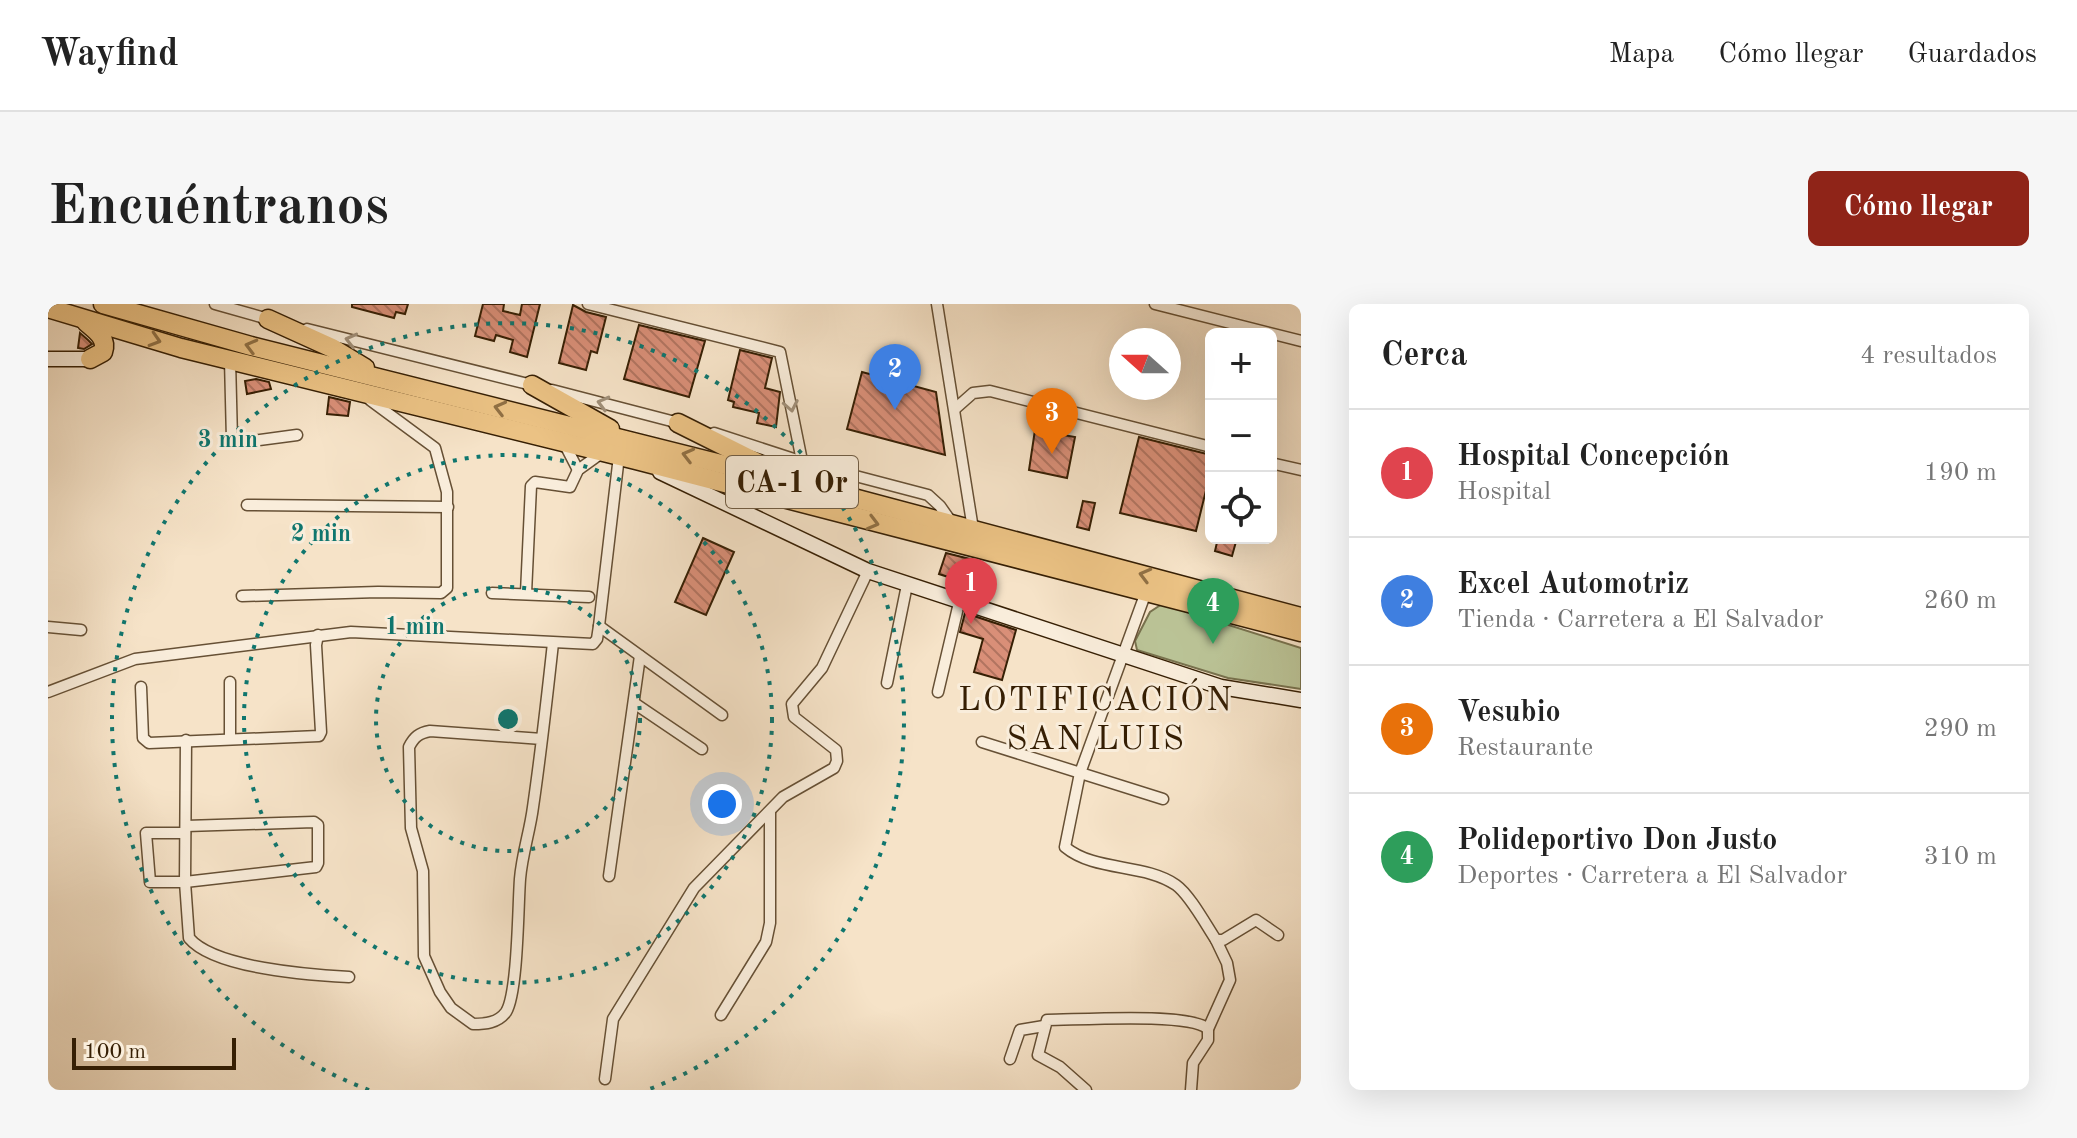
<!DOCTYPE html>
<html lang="es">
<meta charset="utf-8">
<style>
body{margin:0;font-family:"Old Standard TT",serif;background:#f6f6f6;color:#222}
.controls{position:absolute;right:24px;top:24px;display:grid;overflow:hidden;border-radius:12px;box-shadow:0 8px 32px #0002}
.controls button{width:72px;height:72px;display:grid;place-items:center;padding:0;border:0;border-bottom:2px solid #e0e0e0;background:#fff;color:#222;font:40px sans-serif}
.compass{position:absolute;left:1061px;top:24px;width:72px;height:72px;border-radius:50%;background:#fff;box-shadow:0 8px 32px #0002;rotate:291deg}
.scale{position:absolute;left:24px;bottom:20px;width:164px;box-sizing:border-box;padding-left:8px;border:4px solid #361f04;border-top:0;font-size:22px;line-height:28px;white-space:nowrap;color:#361f04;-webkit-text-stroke:6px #f9eddb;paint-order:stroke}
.you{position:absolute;left:674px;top:500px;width:28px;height:28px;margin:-20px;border:6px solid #fff;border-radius:50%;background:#1a73e8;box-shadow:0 0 0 12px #1a73e833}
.badge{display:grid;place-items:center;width:52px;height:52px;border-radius:50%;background:#8f2418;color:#fff;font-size:26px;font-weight:700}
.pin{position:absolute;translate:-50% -66px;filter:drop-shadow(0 2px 4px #0008)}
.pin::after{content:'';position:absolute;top:42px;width:28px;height:24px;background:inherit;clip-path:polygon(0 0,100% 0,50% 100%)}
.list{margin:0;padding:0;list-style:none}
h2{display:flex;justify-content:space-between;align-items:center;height:104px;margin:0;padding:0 32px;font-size:34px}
h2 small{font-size:26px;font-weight:400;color:#767676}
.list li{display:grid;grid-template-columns:52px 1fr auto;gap:24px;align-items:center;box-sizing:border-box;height:128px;padding:0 32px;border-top:2px solid #e0e0e0}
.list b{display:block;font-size:30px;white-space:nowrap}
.list p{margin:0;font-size:26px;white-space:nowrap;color:#767676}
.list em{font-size:26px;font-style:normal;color:#767676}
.icon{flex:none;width:44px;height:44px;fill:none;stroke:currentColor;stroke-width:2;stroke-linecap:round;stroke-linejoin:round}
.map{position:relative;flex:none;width:1253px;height:786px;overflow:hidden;border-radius:12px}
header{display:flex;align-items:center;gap:48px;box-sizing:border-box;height:112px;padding:0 40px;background:#fff;border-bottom:2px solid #e0e0e0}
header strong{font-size:38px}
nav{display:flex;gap:44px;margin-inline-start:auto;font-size:28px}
.intro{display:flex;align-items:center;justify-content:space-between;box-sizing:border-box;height:192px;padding:0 48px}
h1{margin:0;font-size:56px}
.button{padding:20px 36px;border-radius:12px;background:#8f2418;color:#fff;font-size:28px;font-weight:700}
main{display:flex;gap:48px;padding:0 48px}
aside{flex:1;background:#fff;border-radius:12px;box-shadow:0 8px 32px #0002}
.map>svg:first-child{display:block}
.green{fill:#bbc497;stroke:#78724e;stroke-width:2}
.building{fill:url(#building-back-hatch);stroke:#361f04;stroke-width:2}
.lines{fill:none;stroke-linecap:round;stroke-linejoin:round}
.street-casing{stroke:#665035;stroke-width:13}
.secondary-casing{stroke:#361f04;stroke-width:17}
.highway-casing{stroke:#361f04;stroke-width:21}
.street{stroke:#f9eddb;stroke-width:10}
.secondary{stroke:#f9eddb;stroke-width:14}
.highway{stroke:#ebc284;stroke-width:18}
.oneway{stroke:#907044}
.oneway2{stroke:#a1907a}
.ring{fill:none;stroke:#0f766e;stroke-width:4;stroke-dasharray:4 8}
.labels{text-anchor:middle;stroke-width:6;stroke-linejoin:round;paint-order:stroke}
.shield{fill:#f9eddb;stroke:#705d44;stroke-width:2}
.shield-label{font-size:30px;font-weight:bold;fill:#361f04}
.neighbourhood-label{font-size:34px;letter-spacing:2px;fill:#361f04;stroke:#f9eddb}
.centre{fill:#0f766e;stroke:#f9eddb;stroke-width:4}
.ring-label{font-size:24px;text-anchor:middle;font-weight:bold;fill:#0f766e;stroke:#f9eddb;stroke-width:6;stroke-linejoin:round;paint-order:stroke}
</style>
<header>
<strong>Wayfind</strong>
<nav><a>Mapa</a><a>Cómo llegar</a><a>Guardados</a></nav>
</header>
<div class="intro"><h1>Encuéntranos</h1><a class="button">Cómo llegar</a></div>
<main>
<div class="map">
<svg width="1253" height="786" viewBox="0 0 1253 786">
<defs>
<pattern id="building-back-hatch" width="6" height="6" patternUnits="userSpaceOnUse" patternTransform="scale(2)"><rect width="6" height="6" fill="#d98f78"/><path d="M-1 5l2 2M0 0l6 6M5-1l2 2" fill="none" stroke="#b17460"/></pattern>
</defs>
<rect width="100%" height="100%" fill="#f6e3c8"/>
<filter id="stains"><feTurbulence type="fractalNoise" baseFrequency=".0025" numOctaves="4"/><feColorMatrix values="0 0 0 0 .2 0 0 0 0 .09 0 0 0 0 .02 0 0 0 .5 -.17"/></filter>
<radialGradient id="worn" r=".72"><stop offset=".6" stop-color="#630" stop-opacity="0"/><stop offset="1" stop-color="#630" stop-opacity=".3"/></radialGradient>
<polygon class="green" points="1114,300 1253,344 1253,385 1180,374 1089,346 1087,337 1102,308"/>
<g class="building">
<polygon points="304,0 360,0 357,10 348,8 346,14 304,3"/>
<polygon points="435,0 456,0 455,7 472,11 474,0 492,0 479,53 462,48 465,36 448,31 446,37 427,32"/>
<polygon points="525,1 538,8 558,13 549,49 543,47 538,66 511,59"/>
<polygon points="591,21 657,37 641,93 576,75"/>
<polygon points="32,29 40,36 44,40 36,45 30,44"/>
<polygon points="692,46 724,54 717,84 732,88 728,123 709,119 711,109 685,103 686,98 680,96"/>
<polygon points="814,68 888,88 897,151 799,125"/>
<polygon points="208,75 221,78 223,85 199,90 197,77"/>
<polygon points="281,93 302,98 300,112 279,110"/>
<polygon points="987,126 1027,133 1019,174 981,166"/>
<polygon points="1091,133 1163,151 1163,166 1148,227 1072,209"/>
<polygon points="1035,197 1047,199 1041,226 1029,223"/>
<polygon points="655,234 686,248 658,311 627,298"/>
<polygon points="1170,234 1189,234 1184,252 1167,247"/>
<polygon points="898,249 930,257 922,280 891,270"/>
<polygon points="917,309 968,326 954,376 926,368 935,335 912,328"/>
</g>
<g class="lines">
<defs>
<g id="street">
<polyline points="167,0 224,16"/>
<polyline points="540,0 732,48 754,157"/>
<polyline points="889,0 925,225"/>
<polyline points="1107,0 1253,37"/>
<polyline points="259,25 488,82"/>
<polyline points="182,56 184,136 189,139 249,131"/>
<polyline points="504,86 631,119"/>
<polyline points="908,104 925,89 942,87 1163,143"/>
<polyline points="666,129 758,159 880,191 892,202 904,219"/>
<polyline points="516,139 530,166"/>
<polyline points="1223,159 1253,166"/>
<polyline points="199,201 400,203"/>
<path d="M1098,288L1032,469L1017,543C1047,568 1096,559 1128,581C1142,591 1158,621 1168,636H1175L1208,616L1230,631"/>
<polyline points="444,289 541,293"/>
<polyline points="478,289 483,182 487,178 522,183 530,166 555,148"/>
<polyline points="194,292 330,288 393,289 399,284 399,188 387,144 322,96"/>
<polyline points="551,322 674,411"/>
<polyline points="0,323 33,326"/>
<polyline points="182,378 182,435"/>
<polyline points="839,379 859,281"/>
<polyline points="93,383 95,434 101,439 271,432 273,428 268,341 270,331"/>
<polyline points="0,388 87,355 303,328 545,340 549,335 551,322 571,152"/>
<polyline points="890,388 911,299"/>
<polyline points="586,399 654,445"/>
<path d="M494,435L382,427C371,429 366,433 361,443L363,524L375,567L376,652L392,688L403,704L425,720C437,720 450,719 458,708C470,689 470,601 472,575C474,550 482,527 485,503C493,448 499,394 505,339"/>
<path d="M138,436L137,578L141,634C166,664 262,671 301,673"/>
<polyline points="934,438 1115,495"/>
<polyline points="137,529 98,529 102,578 137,578 268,563 270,559 270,521 266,518 138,522"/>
<polyline points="561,572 592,352"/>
<polyline points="673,711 718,638 722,619 722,508"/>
<polyline points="962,755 972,726 996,722"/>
<polyline points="557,775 565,715 646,584 735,493 786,464 789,457 788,446 746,413 744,400 774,364 820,267"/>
<path d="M1038,786L1012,763L990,751L999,716C1029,716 1142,708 1160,725"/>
<polyline points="1143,786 1145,759 1160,736 1160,725 1182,676 1179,659 1168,636"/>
</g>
<g id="secondary">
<polyline points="0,55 42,55"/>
<polyline points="612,168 820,267 1173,383 1253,396"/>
</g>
<g id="highway">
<polyline points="55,0 203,42 749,179 1253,313"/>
<polyline points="0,4 133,44 588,156 1253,328"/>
<polyline points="220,15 284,44 317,64"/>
<path d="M38,18C47,26 60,34 55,48L42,55"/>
<polyline points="484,81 562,125"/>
<polyline points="630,119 722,165"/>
</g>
</defs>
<use href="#street" class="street-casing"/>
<use href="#secondary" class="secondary-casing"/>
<use href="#highway" class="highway-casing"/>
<use href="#street" class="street"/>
<use href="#secondary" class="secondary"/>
<use href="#highway" class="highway"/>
</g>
<defs><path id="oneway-chevron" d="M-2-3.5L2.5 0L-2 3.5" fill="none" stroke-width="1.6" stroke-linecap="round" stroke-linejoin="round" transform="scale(2)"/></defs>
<g class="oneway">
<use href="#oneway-chevron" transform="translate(107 36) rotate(17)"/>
<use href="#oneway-chevron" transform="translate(203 42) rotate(-165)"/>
<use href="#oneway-chevron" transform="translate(452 104) rotate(-166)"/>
<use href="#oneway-chevron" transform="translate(640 151) rotate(-166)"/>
<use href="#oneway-chevron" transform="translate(825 219) rotate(15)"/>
<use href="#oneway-chevron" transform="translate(1097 271) rotate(-165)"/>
</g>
<g class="oneway2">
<use href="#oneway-chevron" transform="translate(303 36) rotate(-166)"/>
<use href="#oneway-chevron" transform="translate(555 99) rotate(-165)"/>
<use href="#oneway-chevron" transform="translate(743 102) rotate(79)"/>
</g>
<g class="ring">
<circle cx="460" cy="415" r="132"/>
<circle cx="460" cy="415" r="264"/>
<path d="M321 786A396 396 0 1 1 599 786"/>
</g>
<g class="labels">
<rect class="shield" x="678" y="152" width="132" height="52" rx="6"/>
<g class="shield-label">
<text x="744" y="188">CA-1 Or</text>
</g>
<g class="neighbourhood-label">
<text x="1048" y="406">LOTIFICACIÓN<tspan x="1048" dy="39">SAN LUIS</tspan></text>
</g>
</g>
<circle cx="460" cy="415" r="12" class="centre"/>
<g class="ring-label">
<text x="180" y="143">3 min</text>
<text x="273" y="237">2 min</text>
<text x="367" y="330">1 min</text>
</g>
<rect width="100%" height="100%" filter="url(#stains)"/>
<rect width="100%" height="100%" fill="url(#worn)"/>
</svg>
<div class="controls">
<button>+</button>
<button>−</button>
<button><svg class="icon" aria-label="locate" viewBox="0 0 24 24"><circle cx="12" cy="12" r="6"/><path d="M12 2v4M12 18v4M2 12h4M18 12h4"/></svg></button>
</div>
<svg class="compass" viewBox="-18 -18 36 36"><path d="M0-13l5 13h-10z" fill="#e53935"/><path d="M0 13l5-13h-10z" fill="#767676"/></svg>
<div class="scale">100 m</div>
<div class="you"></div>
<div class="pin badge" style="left:923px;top:320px;background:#e0444e">1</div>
<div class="pin badge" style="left:847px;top:106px;background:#3f7fe0">2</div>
<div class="pin badge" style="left:1004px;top:150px;background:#e8710a">3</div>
<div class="pin badge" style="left:1165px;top:340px;background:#2e9e5b">4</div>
</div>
<aside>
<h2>Cerca<small>4 resultados</small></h2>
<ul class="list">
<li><span class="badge" style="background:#e0444e">1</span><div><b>Hospital Concepción</b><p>Hospital</p></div><em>190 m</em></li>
<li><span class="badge" style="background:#3f7fe0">2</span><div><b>Excel Automotriz</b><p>Tienda · Carretera a El Salvador</p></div><em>260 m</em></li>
<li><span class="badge" style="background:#e8710a">3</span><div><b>Vesubio</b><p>Restaurante</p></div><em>290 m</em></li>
<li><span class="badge" style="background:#2e9e5b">4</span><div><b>Polideportivo Don Justo</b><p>Deportes · Carretera a El Salvador</p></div><em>310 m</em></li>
</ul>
</aside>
</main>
